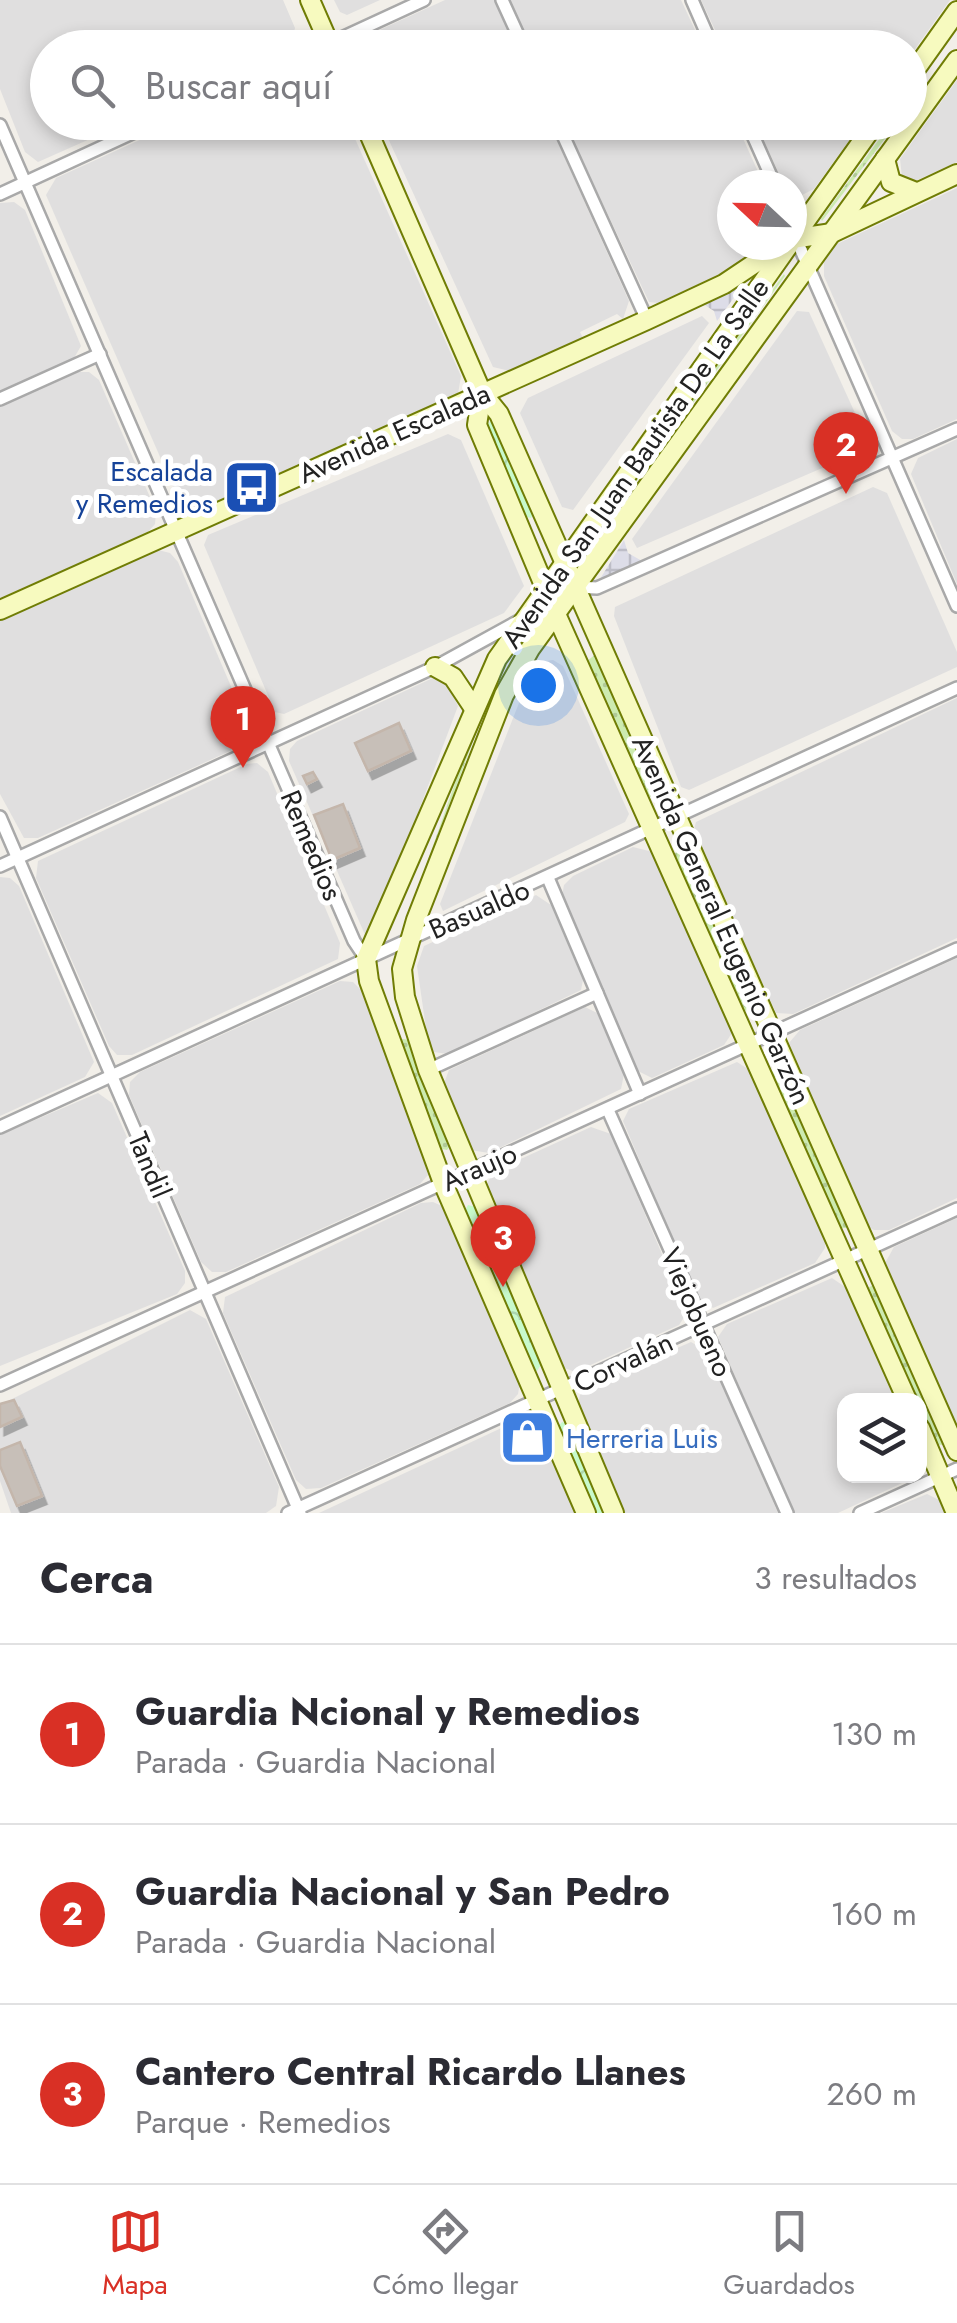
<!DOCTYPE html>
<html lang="es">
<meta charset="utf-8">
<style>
body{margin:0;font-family:Jost,sans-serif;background:#f7f7f7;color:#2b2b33}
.controls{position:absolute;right:30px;bottom:30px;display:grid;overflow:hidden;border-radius:20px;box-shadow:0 5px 15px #0003}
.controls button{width:90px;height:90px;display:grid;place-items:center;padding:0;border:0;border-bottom:2px solid #e1e1e2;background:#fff;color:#2b2b33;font:50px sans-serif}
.compass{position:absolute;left:717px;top:170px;width:90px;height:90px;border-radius:50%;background:#fff;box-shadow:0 5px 15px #0003;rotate:292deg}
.you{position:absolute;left:538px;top:685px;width:35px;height:35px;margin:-25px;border:8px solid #fff;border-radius:50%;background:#1a73e8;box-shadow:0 0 0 15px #1a73e833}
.badge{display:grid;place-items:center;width:65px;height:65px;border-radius:50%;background:#d93025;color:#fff;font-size:32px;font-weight:700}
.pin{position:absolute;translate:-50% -82px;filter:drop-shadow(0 2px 5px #0008)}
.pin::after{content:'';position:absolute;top:52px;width:35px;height:30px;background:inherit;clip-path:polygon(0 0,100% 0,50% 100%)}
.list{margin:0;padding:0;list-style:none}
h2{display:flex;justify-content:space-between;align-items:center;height:130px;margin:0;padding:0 40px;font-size:42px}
h2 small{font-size:32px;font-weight:400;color:#7c7c81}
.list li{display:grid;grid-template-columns:65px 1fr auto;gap:30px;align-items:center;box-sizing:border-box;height:180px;padding:0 40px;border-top:2px solid #e1e1e2}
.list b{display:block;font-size:38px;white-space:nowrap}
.list p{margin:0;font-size:32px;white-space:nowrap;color:#7c7c81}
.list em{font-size:32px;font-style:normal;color:#7c7c81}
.icon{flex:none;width:55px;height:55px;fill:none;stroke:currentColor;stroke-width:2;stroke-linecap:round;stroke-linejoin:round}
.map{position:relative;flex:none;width:957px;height:1513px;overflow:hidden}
.search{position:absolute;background:#fff;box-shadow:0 5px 15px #0003;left:30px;right:30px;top:30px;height:110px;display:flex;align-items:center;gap:25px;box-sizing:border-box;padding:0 35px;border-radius:55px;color:#7c7c81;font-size:38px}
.sheet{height:670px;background:#fff}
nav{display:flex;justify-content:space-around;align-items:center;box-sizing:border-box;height:140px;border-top:2px solid #e1e1e2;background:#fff;font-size:28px;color:#7c7c81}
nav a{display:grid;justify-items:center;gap:5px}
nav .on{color:#d93025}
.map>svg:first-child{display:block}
.residential{fill:#e0dfdf}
.grass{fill:url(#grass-dots)}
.park{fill:url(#park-crowns)}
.plaza{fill:url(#plaza-grid)}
.building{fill:#c7bfb8;stroke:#c4b6ab;stroke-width:2.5;filter:url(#shadow)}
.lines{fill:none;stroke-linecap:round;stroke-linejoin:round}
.street-casing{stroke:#a9a9a9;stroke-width:16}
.secondary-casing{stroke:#707d05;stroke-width:22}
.street{stroke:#fff;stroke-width:11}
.secondary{stroke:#f7fabf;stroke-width:18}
.labels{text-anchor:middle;stroke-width:10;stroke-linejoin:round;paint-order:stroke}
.street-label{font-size:28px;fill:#222;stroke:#fff}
.transit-label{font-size:28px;fill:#164399;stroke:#fff;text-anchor:end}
.shop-label{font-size:28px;fill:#366cbe;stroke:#fff;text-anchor:start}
</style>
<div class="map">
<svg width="957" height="1513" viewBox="0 0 957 1513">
<defs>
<pattern id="grass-dots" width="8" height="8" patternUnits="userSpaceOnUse" patternTransform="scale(2.5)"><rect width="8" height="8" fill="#cdebb0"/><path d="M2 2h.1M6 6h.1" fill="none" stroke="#b0c997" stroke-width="1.8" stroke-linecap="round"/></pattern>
<pattern id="park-crowns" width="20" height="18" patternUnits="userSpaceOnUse" patternTransform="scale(2.5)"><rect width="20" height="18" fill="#c8facc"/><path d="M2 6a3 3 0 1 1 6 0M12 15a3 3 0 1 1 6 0" fill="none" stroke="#acd6af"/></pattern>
<pattern id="plaza-grid" width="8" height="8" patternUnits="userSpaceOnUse" patternTransform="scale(2.5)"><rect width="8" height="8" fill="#dddde8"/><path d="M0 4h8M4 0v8" fill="none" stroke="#bdbdc7"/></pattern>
<filter id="shadow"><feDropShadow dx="4.5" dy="8" stdDeviation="0" flood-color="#0004"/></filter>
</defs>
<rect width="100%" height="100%" fill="#f2efe9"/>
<g class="residential">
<polygon points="0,0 283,0 295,28 292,40 277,47 48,48 48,122 126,123 38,162 25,152 0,89"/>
<polygon points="334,0 380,0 347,15 340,12"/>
<polygon points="445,0 494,0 516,47 354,47 362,38"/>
<polygon points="510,0 681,0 703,47 531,47"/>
<polygon points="701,0 950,0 910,56 910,48 723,47"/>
<polygon points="957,80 957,162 915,181 902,177 900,159"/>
<polygon points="177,123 348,123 461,376 458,394 202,509 181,505 46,195 56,178"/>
<polygon points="381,123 549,123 629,301 623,319 617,314 580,332 583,338 510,371 493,367"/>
<polygon points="565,123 736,123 764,185 732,185 732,245 773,245 762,254 658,303 649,302"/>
<polygon points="756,123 862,123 814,189 802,195 792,193 792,185 784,185"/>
<polygon points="957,188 957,419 913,439 902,439 892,431 824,276 824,262 837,244"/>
<polygon points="14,202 25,210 81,346 74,358 0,391 0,203"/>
<polygon points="797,311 809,312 865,435 857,453 637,548 632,539"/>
<polygon points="702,316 709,323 573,510 562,507 520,413 528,398"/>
<polygon points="77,372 89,372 99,380 156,511 155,524 146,534 0,598 0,407"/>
<polygon points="448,434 461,440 524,586 504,613 284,714 275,712 204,545 208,535"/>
<polygon points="957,439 957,584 911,474 918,458"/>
<polygon points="873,487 887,493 957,652 957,667 689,790 681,787 614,616 615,607"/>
<polygon points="158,550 170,553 178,562 247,724 246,740 239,747 38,838 24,838 0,794 0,619"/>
<polygon points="553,660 563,666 629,814 625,822 443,911 440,904 519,703 546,661"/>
<polygon points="435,677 445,679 458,706 372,935 366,937 289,761 290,749 297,741"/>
<polygon points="957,698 957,938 793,1014 776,1013 693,833 696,822"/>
<polygon points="257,763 268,772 340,943 338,959 132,1055 117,1055 109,1046 36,878 38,861 247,764"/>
<polygon points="633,847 653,852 732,1033 724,1045 652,1078 636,1070 562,896 564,885 573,876"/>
<polygon points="0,877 10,878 19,886 94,1062 85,1077 0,1116"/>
<polygon points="536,895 551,905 583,980 581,990 448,1054 434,1052 428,1042 417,966 424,946"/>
<polygon points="957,958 957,1198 889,1230 874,1230 865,1225 789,1043 800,1030"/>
<polygon points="340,981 353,982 361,990 410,1113 428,1175 420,1184 226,1272 212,1272 201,1262 129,1095 130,1082 140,1072"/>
<polygon points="585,1007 597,1013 624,1074 621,1089 489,1153 470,1150 443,1086 449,1070"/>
<polygon points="737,1062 751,1071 825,1238 825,1248 815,1263 713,1308 697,1297 623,1121 629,1109"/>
<polygon points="98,1093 112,1103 185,1271 185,1283 177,1294 0,1366 0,1135"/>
<polygon points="591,1127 611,1134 687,1313 679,1325 575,1372 562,1367 485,1187 494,1171"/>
<polygon points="433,1202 444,1207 520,1382 518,1394 510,1403 321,1488 306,1489 296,1480 223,1313 225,1297 421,1203"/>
<polygon points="957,1218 957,1434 884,1265 894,1247"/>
<polygon points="832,1278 848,1289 896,1400 844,1400 844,1476 917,1476 838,1513 794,1513 718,1337 727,1324"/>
<polygon points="190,1310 206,1319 279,1487 276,1506 266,1513 11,1513 0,1481 0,1405"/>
<polygon points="691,1342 708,1352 778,1513 621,1513 578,1405 580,1395 588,1387"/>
<polygon points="523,1418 541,1428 578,1513 319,1513"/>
<polygon points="927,1494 939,1500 946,1513 881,1513"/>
</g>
<g class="grass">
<polygon points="891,123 897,123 822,221 821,219"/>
<polygon points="784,274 785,276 586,551 584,547"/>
<polygon points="522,638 496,680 416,894 491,681"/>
<polygon points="596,654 658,794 654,797 647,796 587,661"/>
<polygon points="681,848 752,1008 748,1011 741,1010 673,855"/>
<polygon points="402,1039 411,1040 451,1145 447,1150 438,1148 400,1048"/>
<polygon points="780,1067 849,1226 847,1228 838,1228 769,1073"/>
<polygon points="875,1284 944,1439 942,1445 933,1444 920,1415 920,1400 913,1400 864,1290"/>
</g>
<g class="park">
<polygon points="490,422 494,422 535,510 531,518 523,516 486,425"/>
<polygon points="468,1205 476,1207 542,1363 537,1371 532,1369 464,1212"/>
<polygon points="562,1422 569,1424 608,1513 593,1513 557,1428"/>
</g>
<g class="plaza">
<polygon points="735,290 738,292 717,321 714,311 703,304"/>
<polygon points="624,540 628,553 642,561 600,579"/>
</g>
<g class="building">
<polygon points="399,723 411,751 368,771 355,743"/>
<polygon points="313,772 317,779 307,784 303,776"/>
<polygon points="343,804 360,848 332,860 314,815"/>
<polygon points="14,1400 22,1417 0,1427 0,1404"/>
<polygon points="519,1430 530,1435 534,1445 514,1453 506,1436"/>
<polygon points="20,1442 42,1496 17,1506 0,1466 0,1450"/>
</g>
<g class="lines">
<defs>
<g id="street">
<polyline points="502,0 524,48"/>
<polyline points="692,0 713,48"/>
<polyline points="320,48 424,0"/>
<polyline points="557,122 647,320"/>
<polyline points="747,122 775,185"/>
<polyline points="0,125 354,941 366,959"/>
<polyline points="0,194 156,122"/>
<polyline points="794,234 957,606"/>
<polyline points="0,399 100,354"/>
<polyline points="575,587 597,588 957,429"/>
<polyline points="0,817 300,1513"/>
<polyline points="0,866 435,667 526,617 556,614"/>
<polyline points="548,878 640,1094"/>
<polyline points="428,1070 597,993"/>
<polyline points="608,1110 787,1513"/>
<polyline points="0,1127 957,688"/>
<polyline points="0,1385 957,949"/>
<polyline points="288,1513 957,1209"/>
<polyline points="860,1513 957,1469"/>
</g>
<g id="secondary">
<polyline points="310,0 331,48"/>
<polyline points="910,77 957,11"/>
<polyline points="364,122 482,393 499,414 957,1451"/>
<polyline points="885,159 891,182 916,192"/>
<polyline points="792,239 832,233 957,174"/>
<polyline points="792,240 876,122"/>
<polyline points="482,393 477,425 556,614 907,1400"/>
<polyline points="0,610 647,320 724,284 782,245"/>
<polyline points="435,667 453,677 473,707"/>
<polyline points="920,1428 956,1513"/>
<polyline points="586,1513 443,1183 369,981 366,959 497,659 789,245"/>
<polyline points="614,1513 428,1070 405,997 402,969 416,920 504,695 530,649 957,60"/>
</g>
</defs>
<use href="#street" class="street-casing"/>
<use href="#secondary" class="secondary-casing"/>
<use href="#street" class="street"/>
<use href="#secondary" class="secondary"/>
</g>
<defs>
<symbol id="bus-square" viewBox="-11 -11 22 22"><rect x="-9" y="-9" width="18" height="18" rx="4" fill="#1a4fb4" stroke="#fff"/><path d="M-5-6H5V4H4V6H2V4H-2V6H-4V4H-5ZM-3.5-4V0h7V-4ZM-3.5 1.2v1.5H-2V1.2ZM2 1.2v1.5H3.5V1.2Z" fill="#fff"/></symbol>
<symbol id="shop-square" viewBox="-11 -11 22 22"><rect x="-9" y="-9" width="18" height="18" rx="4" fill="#3f7fe0" stroke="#fff"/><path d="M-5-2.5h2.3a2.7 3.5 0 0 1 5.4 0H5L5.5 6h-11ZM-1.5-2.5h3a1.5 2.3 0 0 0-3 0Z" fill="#fff"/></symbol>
</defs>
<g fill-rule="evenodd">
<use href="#bus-square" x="220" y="456" width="63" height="63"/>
<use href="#shop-square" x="496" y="1406" width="63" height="63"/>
</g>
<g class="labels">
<g class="street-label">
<text transform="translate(394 433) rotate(-24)" y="10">Avenida Escalada</text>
<text transform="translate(635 463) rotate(-55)" y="10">Avenida San Juan Bautista De La Salle</text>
<text transform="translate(312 845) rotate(67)" y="10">Remedios</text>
<text transform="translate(479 909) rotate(-24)" y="10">Basualdo</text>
<text transform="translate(722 920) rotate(66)" y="10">Avenida General Eugenio Garzón</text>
<text transform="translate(150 1165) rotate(67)" y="10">Tandil</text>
<text transform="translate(479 1167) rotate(-24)" y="10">Araujo</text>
<text transform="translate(697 1312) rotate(66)" y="10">Viejobueno</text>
<text transform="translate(623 1362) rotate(-25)" y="10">Corvalán</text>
</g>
<g class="transit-label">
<text x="213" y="481">Escalada<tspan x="213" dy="32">y Remedios</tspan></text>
</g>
<g class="shop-label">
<text x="566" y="1448">Herreria Luis</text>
</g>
</g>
</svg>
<div class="controls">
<button><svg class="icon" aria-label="layers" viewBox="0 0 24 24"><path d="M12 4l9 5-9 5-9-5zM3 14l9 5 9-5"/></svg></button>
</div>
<svg class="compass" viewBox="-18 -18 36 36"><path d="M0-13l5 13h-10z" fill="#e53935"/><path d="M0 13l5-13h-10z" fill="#7c7c81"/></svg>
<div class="you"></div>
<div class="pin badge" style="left:243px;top:768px">1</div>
<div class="pin badge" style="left:846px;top:494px">2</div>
<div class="pin badge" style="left:503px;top:1287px">3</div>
<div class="search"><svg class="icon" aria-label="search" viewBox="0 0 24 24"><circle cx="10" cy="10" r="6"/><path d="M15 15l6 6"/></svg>Buscar aquí</div>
</div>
<section class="sheet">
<h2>Cerca<small>3 resultados</small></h2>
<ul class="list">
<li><span class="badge">1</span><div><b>Guardia Ncional y Remedios</b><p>Parada · Guardia Nacional</p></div><em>130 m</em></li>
<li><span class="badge">2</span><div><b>Guardia Nacional y San Pedro</b><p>Parada · Guardia Nacional</p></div><em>160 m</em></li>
<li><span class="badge">3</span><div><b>Cantero Central Ricardo Llanes</b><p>Parque · Remedios</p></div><em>260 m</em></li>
</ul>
</section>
<nav>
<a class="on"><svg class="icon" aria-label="map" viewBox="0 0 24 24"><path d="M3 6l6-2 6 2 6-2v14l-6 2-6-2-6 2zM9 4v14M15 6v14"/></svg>Mapa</a>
<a><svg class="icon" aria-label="directions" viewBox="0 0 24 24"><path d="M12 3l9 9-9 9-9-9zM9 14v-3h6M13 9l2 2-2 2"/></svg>Cómo llegar</a>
<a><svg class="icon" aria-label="saved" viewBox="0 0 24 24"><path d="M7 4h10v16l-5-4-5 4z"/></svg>Guardados</a>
</nav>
